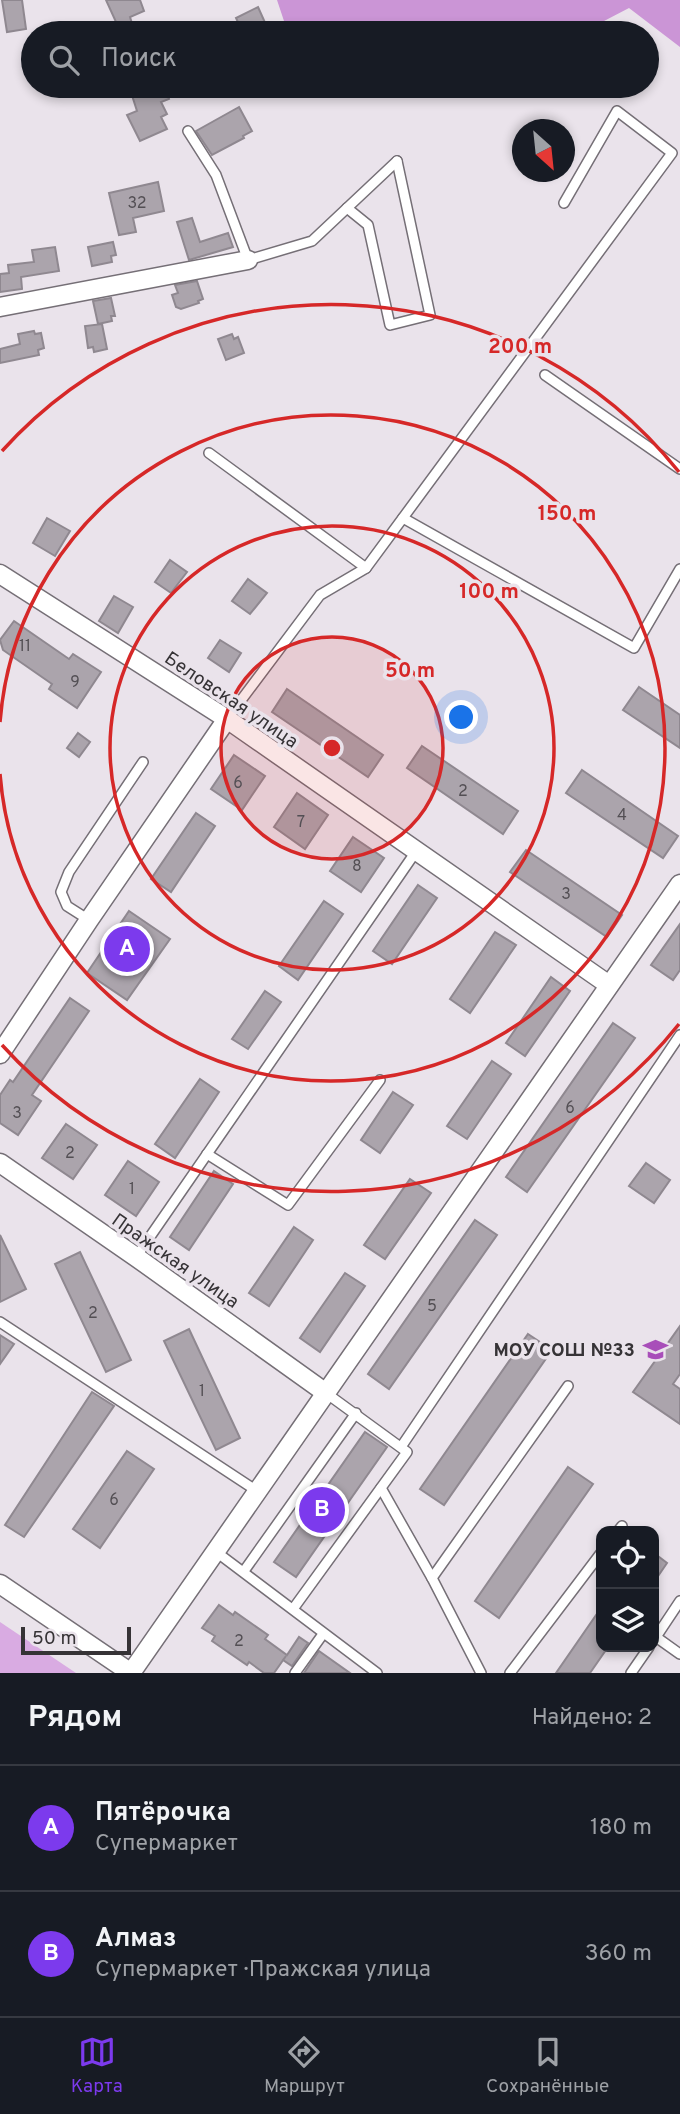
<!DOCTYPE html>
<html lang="ru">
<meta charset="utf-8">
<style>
body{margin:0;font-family:Overpass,sans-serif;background:#242831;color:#f1f3f6}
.controls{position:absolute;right:21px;bottom:21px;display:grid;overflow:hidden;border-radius:14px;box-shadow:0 4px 10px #0003}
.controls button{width:63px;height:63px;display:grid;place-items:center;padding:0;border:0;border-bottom:2px solid #363941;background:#171b24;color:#f1f3f6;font:35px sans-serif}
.compass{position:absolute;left:512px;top:119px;width:63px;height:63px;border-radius:50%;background:#171b24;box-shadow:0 4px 10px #0003;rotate:153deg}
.scale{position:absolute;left:21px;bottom:18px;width:110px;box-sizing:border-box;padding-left:7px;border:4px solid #363336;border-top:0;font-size:19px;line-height:24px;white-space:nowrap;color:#363336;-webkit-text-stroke:5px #eae3eb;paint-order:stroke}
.you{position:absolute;left:462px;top:718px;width:24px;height:24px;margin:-18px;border:5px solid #fff;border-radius:50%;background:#1a73e8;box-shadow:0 0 0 10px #1a73e833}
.badge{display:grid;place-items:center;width:46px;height:46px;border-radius:50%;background:#7c3aed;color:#fff;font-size:23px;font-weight:700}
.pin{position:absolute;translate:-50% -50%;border:4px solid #fff;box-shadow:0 2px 7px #0006}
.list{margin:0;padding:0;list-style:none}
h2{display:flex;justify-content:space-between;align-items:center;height:91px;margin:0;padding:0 28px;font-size:30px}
h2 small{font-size:23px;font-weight:400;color:#9ea1a6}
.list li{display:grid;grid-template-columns:46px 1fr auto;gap:21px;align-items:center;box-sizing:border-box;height:126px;padding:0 28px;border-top:2px solid #363941}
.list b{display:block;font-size:26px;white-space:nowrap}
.list p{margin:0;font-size:23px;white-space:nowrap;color:#9ea1a6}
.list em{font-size:23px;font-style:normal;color:#9ea1a6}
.icon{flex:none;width:38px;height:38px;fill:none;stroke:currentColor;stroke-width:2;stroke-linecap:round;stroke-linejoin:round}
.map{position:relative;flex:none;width:680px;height:1673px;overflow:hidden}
.search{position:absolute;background:#171b24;box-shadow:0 4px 10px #0003;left:21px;right:21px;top:21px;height:77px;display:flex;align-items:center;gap:18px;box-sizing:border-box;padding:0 24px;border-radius:38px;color:#9ea1a6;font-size:26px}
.sheet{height:343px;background:#171b24}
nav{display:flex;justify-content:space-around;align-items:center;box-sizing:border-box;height:98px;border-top:2px solid #363941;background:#171b24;font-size:19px;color:#9ea1a6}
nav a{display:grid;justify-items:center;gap:4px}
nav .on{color:#7c3aed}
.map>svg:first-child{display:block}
.green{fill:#d9abe2}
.forest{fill:#cb95d6}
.building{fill:#aba4ac;stroke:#8f8890;stroke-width:2}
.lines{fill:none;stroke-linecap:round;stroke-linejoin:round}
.service-casing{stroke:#756f76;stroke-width:12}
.minor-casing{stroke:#756f76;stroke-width:21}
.service{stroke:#fff;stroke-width:9}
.minor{stroke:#fff;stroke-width:18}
.ring{fill:none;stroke:#d62828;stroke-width:3.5}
.labels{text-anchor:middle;stroke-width:7;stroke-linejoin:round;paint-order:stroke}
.number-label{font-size:16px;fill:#534f54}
.street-label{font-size:19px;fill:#363336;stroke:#eae3eb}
.poi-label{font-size:19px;font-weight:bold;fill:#363336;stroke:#eae3eb;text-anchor:end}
.centre{fill:#d62828;stroke:#eae3eb;stroke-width:3.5}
.ring-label{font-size:21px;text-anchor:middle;font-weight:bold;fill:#d62828;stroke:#eae3eb;stroke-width:7;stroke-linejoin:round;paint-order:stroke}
</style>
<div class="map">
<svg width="680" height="1673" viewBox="0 0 680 1673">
<rect width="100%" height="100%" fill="#eae3eb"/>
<polygon class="green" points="0,1622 76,1673 0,1673"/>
<g class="forest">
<polygon points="277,0 680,0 680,47 629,8 581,33 288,33"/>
<polygon points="343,86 483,86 477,89"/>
</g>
<g class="building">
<polygon points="2,0 22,0 26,29 7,32"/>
<polygon points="106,0 140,0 144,11 130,17 135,33 121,33"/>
<polygon points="258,7 267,27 263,28 266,33 243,33 236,18"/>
<polygon points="129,86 165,86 169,99 161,102 167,114 161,117 167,129 140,141 127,115 137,111"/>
<polygon points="239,107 252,131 243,136 244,138 212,155 196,131"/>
<polygon points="158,182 164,211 133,218 136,232 119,235 109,193"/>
<polygon points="192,218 200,242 228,233 233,247 189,260 177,222"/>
<polygon points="113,242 116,255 111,256 112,262 92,266 88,247"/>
<polygon points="55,247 59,271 21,277 22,289 0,292 0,274 9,273 8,265 34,262 32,250"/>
<polygon points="197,281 203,299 198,301 199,303 181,309 176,307 172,295 178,293 175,285"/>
<polygon points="111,298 115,316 111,316 112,321 98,324 93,301"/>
<polygon points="102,324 107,349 94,352 93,347 88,348 85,326"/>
<polygon points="34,331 35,334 41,333 44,348 38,350 39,355 0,363 0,349 20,344 18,334"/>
<polygon points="232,334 234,339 238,337 244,353 226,360 218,339"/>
<polygon points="47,518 70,531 55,556 33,543"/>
<polygon points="170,560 187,572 171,593 155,582"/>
<polygon points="248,579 267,593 250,614 232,601"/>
<polygon points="114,596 133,607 118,633 99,621"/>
<polygon points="14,621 69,659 73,654 101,672 77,708 49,689 52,684 3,650 0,640"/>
<polygon points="220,640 241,653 229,672 208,658"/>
<polygon points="639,687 680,715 680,748 623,710"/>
<polygon points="287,689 383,755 368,777 272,712"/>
<polygon points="78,733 90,742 79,757 67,748"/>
<polygon points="422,746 518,811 503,834 407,768"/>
<polygon points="234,755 265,776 242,810 211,789"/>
<polygon points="582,770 678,836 663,858 566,793"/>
<polygon points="297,793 328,815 305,849 274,827"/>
<polygon points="196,813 215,826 171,892 151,879"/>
<polygon points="353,837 384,858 361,892 330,871"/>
<polygon points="526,850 622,915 607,937 510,872"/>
<polygon points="418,885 437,898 392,964 373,951"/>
<polygon points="324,901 343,914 298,980 279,966"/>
<polygon points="129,911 170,939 127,1000 87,973"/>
<polygon points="680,924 680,970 673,980 651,965"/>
<polygon points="495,932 516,945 470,1013 450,999"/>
<polygon points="551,977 570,991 525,1056 506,1043"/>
<polygon points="265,991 281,1002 248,1049 232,1039"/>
<polygon points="70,998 89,1011 32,1095 41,1101 18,1135 0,1123 0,1095 10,1080 13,1082"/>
<polygon points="613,1023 635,1038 527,1192 506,1177"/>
<polygon points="492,1061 511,1074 467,1139 447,1126"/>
<polygon points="200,1079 219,1092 175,1158 155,1144"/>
<polygon points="393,1092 413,1105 380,1153 361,1140"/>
<polygon points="66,1124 97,1145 73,1179 42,1158"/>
<polygon points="128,1161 159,1182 136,1216 105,1195"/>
<polygon points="646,1163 670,1180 654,1203 629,1186"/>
<polygon points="214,1171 233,1184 189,1250 170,1237"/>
<polygon points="410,1179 431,1193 385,1259 364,1245"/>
<polygon points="475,1220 497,1235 389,1389 368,1374"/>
<polygon points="294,1227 313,1240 269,1306 249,1293"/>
<polygon points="0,1235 26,1289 0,1302"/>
<polygon points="80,1252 131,1360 106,1372 55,1264"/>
<polygon points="345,1273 365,1286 320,1352 300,1338"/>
<polygon points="680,1326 680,1374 673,1384 680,1389 680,1424 633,1392"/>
<polygon points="189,1329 240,1438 216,1450 164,1341"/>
<polygon points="528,1334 552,1350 444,1505 420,1489"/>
<polygon points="0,1335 14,1344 0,1364"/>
<polygon points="92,1392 114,1406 24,1537 5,1525"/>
<polygon points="365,1432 387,1447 296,1577 274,1562"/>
<polygon points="127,1451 154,1469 100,1548 73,1529"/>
<polygon points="568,1467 593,1484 499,1618 475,1601"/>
<polygon points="654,1553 667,1563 654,1582"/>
<polygon points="219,1605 233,1615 235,1612 268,1635 265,1639 287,1655 299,1637 308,1643 292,1666 283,1660 286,1656 274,1673 264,1673 249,1662 247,1665 212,1641 215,1636 202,1628"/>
<polygon points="601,1608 601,1647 608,1647 590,1673 556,1673"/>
<polygon points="319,1651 350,1673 304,1673"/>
</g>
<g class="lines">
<defs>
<g id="service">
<polyline points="188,131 216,175 248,260 312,241 397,161"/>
<polyline points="347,208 368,225 390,325 430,315 397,161"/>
<polyline points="545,375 680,469"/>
<polyline points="209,453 366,568"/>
<polyline points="403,518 634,648 680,569"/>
<polyline points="227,719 320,595 366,568 672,153 617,111 564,203"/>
<polyline points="89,920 67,906 61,892 69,872 143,762"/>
<polyline points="207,1154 288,1205 380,1080"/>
<polyline points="136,1257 417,850"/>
<polyline points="0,1322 257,1491"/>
<polyline points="401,1447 680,1035"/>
<polyline points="381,1488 432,1578 481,1673"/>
<polyline points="618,1531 622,1526"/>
<polyline points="215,1551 377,1673"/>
<polyline points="244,1571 356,1413"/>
<polyline points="432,1578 568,1386"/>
<polyline points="293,1609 407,1452 326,1393"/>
<polyline points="656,1637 680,1654"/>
<polyline points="654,1640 680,1601"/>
<polyline points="295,1673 323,1634"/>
<polyline points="510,1673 601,1553"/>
<polyline points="631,1673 649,1647"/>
</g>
<g id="minor">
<polyline points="0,307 248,260"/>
<polyline points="0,574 227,719 609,985"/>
<polyline points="0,1054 89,920 227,719"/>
<polyline points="0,1163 136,1257 326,1393"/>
<polyline points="0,1584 131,1673"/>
<polyline points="131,1673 680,884"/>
</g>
</defs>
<use href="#service" class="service-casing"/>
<use href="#minor" class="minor-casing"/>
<use href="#service" class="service"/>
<use href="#minor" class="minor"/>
</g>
<circle cx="332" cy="748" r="111" fill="#d62828" fill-opacity=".12"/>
<g class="ring">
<circle cx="332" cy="748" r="111"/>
<circle cx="332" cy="748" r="222"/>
<path d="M0 722A333 333 0 1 1 0 774"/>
<path d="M679 1024A444 444 0 0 1 2 1045M2 451A444 444 0 0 1 679 472"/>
</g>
<defs>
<symbol id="school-bare" viewBox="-9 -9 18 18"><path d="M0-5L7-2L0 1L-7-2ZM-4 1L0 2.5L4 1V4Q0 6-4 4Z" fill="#a84eb9" stroke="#eae3eb" stroke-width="2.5" paint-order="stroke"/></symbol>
</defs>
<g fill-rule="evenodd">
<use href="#school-bare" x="638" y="1332" width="35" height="35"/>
</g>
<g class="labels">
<g class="number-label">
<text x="137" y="208">32</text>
<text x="25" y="651">11</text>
<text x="75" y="687">9</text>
<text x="238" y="788">6</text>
<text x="463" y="796">2</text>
<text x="622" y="820">4</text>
<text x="301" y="827">7</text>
<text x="357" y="871">8</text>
<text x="566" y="899">3</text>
<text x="570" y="1113">6</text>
<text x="17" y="1118">3</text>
<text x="70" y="1158">2</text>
<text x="132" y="1194">1</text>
<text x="432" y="1311">5</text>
<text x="93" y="1318">2</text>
<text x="202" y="1396">1</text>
<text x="114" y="1505">6</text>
<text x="239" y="1646">2</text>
</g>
<g class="street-label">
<text transform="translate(232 699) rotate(34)" y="7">Беловская улица</text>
<text transform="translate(176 1260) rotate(35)" y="7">Пражская улица</text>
</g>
<g class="poi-label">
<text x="635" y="1356">МОУ СОШ №33</text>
</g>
</g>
<circle cx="332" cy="748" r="10" class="centre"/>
<g class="ring-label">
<text x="520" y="353">200 m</text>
<text x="567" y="520">150 m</text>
<text x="489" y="598">100 m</text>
<text x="410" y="677">50 m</text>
</g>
</svg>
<div class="controls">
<button><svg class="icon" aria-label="locate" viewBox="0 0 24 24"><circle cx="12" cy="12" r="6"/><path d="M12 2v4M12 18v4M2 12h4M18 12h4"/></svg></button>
<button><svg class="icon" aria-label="layers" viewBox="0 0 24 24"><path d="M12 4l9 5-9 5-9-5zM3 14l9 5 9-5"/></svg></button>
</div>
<svg class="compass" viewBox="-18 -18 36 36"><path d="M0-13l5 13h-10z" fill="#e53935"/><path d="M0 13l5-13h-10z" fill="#9ea1a6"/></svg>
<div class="scale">50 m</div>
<div class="you"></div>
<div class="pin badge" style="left:127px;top:949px">A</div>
<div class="pin badge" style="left:322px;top:1510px">B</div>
<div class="search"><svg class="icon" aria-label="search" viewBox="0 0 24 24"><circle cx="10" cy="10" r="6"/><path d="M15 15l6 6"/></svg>Поиск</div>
</div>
<section class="sheet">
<h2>Рядом<small>Найдено: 2</small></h2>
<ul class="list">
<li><span class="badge">A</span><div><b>Пятёрочка</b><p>Супермаркет</p></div><em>180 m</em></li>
<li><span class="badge">B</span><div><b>Алмаз</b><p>Супермаркет · Пражская улица</p></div><em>360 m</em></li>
</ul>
</section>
<nav>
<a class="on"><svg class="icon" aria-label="map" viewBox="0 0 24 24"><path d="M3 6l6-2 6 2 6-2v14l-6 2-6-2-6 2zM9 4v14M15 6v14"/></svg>Карта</a>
<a><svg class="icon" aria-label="directions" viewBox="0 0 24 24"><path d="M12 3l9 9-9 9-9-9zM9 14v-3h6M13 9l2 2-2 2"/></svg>Маршрут</a>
<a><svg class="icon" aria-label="saved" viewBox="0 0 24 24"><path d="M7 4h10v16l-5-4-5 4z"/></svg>Сохранённые</a>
</nav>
